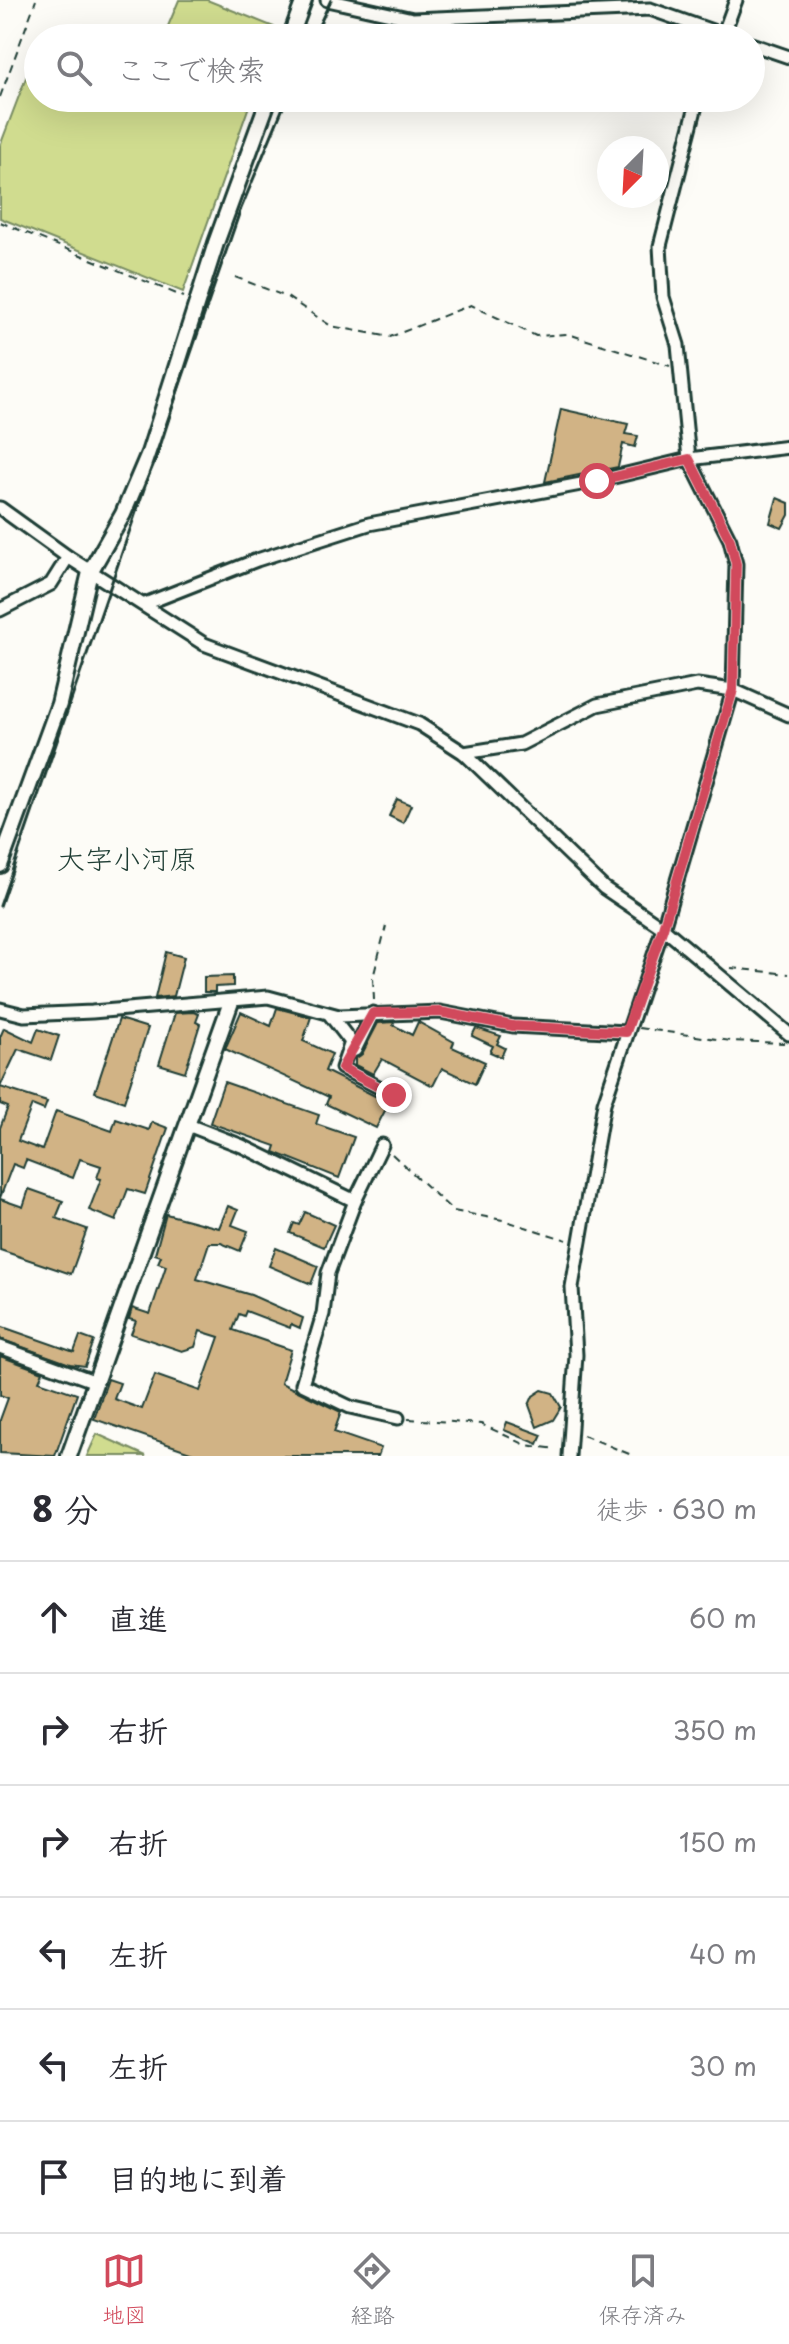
<!DOCTYPE html>
<html lang="ja">
<meta charset="utf-8">
<style>
body{margin:0;font-family:"Playpen Sans","Klee One",sans-serif;background:#f7f7f7;color:#2b2b33}
.compass{position:absolute;left:597px;top:136px;width:72px;height:72px;border-radius:50%;background:#fff;box-shadow:0 8px 32px #0002;rotate:204deg}
.stop{position:absolute;width:24px;height:24px;margin:-18px;border:6px solid #d1495b;border-radius:50%;background:#fff}
.stop.end{background:#d1495b;border-color:#fff;box-shadow:0 2px 8px #0008}
.list{margin:0;padding:0;list-style:none}
h2{display:flex;justify-content:space-between;align-items:center;height:104px;margin:0;padding:0 32px;font-size:34px}
h2 small{font-size:26px;font-weight:400;color:#7c7c81}
.list li{display:grid;grid-template-columns:52px 1fr auto;gap:24px;align-items:center;box-sizing:border-box;height:112px;padding:0 32px;border-top:2px solid #e1e1e2}
.list b{display:block;font-size:30px;white-space:nowrap}
.list em{font-size:26px;font-style:normal;color:#7c7c81}
.icon{flex:none;width:44px;height:44px;fill:none;stroke:currentColor;stroke-width:2;stroke-linecap:round;stroke-linejoin:round}
.map{position:relative;flex:none;width:789px;height:1456px;overflow:hidden}
.search{position:absolute;background:#fff;box-shadow:0 8px 32px #0002;left:24px;right:24px;top:24px;height:88px;display:flex;align-items:center;gap:20px;box-sizing:border-box;padding:0 28px;border-radius:44px;color:#7c7c81;font-size:30px}
.sheet{height:776px;background:#fff}
nav{display:flex;justify-content:space-around;align-items:center;box-sizing:border-box;height:112px;border-top:2px solid #e1e1e2;background:#fff;font-size:22px;color:#7c7c81}
nav a{display:grid;justify-items:center;gap:4px}
nav .on{color:#d1495b}
.map>svg:first-child{display:block}
.green{fill:#d0dc8f;stroke:#788c62;stroke-width:2}
.building{fill:#d1b385;stroke:#1f3d34;stroke-width:2}
.lines{fill:none;stroke-linecap:round;stroke-linejoin:round}
.minor-casing{stroke:#1f3d34;stroke-width:17}
.tertiary-casing{stroke:#1f3d34;stroke-width:20}
.path{stroke:#1f3d34;stroke-width:2;stroke-dasharray:8 6;stroke-linecap:butt}
.minor{stroke:#fdfcf7;stroke-width:11}
.tertiary{stroke:#fdfcf7;stroke-width:14}
.rail{stroke:#1f3d34;stroke-width:3}
.route{stroke:#d1495b;stroke-width:10}
.labels{text-anchor:middle;stroke-width:6;stroke-linejoin:round;paint-order:stroke}
.quarter-label{font-size:28px;fill:#1f3d34;stroke:#fdfcf7}
</style>
<div class="map">
<svg width="789" height="1456" viewBox="0 0 789 1456">
<rect width="100%" height="100%" fill="#fdfcf7"/>
<filter id="ink" filterUnits="userSpaceOnUse"><feTurbulence type="fractalNoise" baseFrequency=".0125" numOctaves="2"/><feDisplacementMap in="SourceGraphic" scale="16" xChannelSelector="R" yChannelSelector="G"/><feConvolveMatrix kernelMatrix="1 2 1 2 8 2 1 2 1" color-interpolation-filters="sRGB"/></filter>
<g filter="url(#ink)">
<g class="green">
<polygon points="179,0 207,0 279,29 275,38 163,38"/>
<polygon points="38,46 38,98 230,98 249,106 183,292 0,218 0,146"/>
<polygon points="97,1434 146,1456 87,1456"/>
</g>
<g class="building">
<polygon points="561,409 628,424 625,434 638,436 635,447 623,444 618,467 545,482"/>
<polygon points="777,498 789,503 789,515 782,528 770,523"/>
<polygon points="397,799 411,805 403,823 389,816"/>
<polygon points="166,952 184,957 174,996 155,998"/>
<polygon points="233,976 233,986 215,987 215,992 204,992 204,977"/>
<polygon points="277,1008 311,1017 303,1041 332,1054 325,1071 389,1103 376,1128 326,1104 329,1097 225,1049 241,1012 271,1026"/>
<polygon points="193,1012 199,1014 196,1022 200,1024 185,1072 159,1064 175,1013"/>
<polygon points="119,1019 148,1028 124,1102 95,1092"/>
<polygon points="394,1022 393,1025 412,1035 418,1022 454,1042 452,1047 485,1062 475,1084 442,1068 433,1086 382,1059 373,1074 355,1065 355,1059 362,1054 378,1023"/>
<polygon points="4,1028 33,1042 38,1029 59,1036 51,1060 18,1049 0,1087 47,1102 44,1110 32,1105 18,1141 42,1150 56,1111 112,1131 116,1119 149,1130 152,1122 168,1128 145,1194 128,1189 116,1221 89,1210 101,1179 97,1178 101,1166 80,1159 73,1178 26,1160 23,1168 13,1164 0,1198 0,1128 8,1107 0,1104 0,1037"/>
<polygon points="476,1028 501,1036 497,1044 505,1048 501,1057 490,1052 493,1046 472,1036"/>
<polygon points="224,1082 319,1115 316,1124 354,1137 339,1178 274,1152 276,1146 210,1123"/>
<polygon points="29,1189 63,1201 56,1218 87,1229 71,1274 0,1250 0,1199 23,1207"/>
<polygon points="228,1206 238,1210 232,1225 248,1231 240,1251 221,1243 209,1243 197,1279 251,1295 303,1318 300,1328 291,1324 290,1328 246,1311 244,1316 239,1314 233,1330 291,1350 281,1383 341,1412 334,1432 381,1448 378,1456 202,1456 94,1419 108,1379 120,1383 114,1399 142,1409 155,1375 200,1391 219,1337 200,1331 195,1347 182,1351 131,1334 136,1321 129,1319 132,1308 150,1314 166,1266 158,1263 161,1256 155,1254 166,1214 219,1228"/>
<polygon points="305,1212 334,1225 324,1247 290,1233 294,1223 299,1225"/>
<polygon points="276,1248 318,1266 311,1284 269,1266"/>
<polygon points="0,1326 74,1352 80,1336 94,1341 85,1366 70,1364 0,1339"/>
<polygon points="0,1356 43,1372 39,1381 77,1394 55,1456 0,1453 0,1420 8,1398 0,1395"/>
<polygon points="542,1390 553,1393 561,1407 553,1420 537,1427 529,1405 533,1396"/>
<polygon points="507,1422 542,1435 538,1444 504,1430"/>
</g>
<g class="lines">
<defs>
<g id="minor">
<polyline points="327,0 413,19 650,9 732,38"/>
<polyline points="722,38 736,0"/>
<polyline points="751,44 789,57"/>
<polyline points="0,508 68,557 204,644 419,724 464,753 604,888 663,928 789,1034"/>
<polyline points="145,604 257,560 369,524 597,481 689,459 789,447"/>
<polyline points="0,610 51,584 68,557"/>
<polyline points="464,753 521,744 597,705 697,685 733,690 789,715"/>
<polyline points="0,1009 24,1015 92,1012 268,997 339,1016 440,1012 513,1026 626,1032"/>
<polyline points="330,1015 351,1042 342,1068 394,1095"/>
<polyline points="349,1052 355,1050 373,1013"/>
<polyline points="188,1125 242,1146 355,1201 382,1145"/>
<polyline points="355,1201 328,1273 323,1314 302,1384 350,1407 398,1418"/>
<polyline points="0,1347 96,1382"/>
<polyline points="569,1456 576,1355 572,1287 604,1103 663,928 733,690 736,564 730,540 689,459 678,345 663,297 660,246 698,98"/>
</g>
<g id="tertiary">
<polyline points="290,38 304,0"/>
<polyline points="0,865 59,704 90,572 123,514 149,453 216,243 269,98"/>
<polyline points="69,1456 231,1002"/>
</g>
</defs>
<use href="#minor" class="minor-casing"/>
<use href="#tertiary" class="tertiary-casing"/>
<g class="path">
<polyline points="0,97 36,0"/>
<polyline points="0,222 184,297"/>
<polyline points="235,277 287,297 331,326 390,337 471,305 536,336 568,334 670,366"/>
<polyline points="731,968 789,974"/>
<polyline points="374,1000 373,978 386,926"/>
<polyline points="639,1028 731,1041 784,1043"/>
<polyline points="392,1154 453,1211 503,1220 567,1240"/>
<polyline points="408,1419 481,1424 526,1445 556,1449"/>
<polyline points="583,1435 634,1456"/>
</g>
<use href="#minor" class="minor"/>
<use href="#tertiary" class="tertiary"/>
<g class="rail">
<polyline points="313,38 331,0"/>
<polyline points="0,906 240,211 287,98"/>
</g>
</g>
</g>
<g class="lines" filter="url(#ink)">
<polyline class="route" points="394,1095 342,1068 373,1013 440,1012 513,1026 626,1032 663,928 733,690 736,564 730,540 689,459 597,481"/>
</g>
<g class="labels">
<g class="quarter-label">
<text x="127" y="869">大字小河原</text>
</g>
</g>
</svg>
<svg class="compass" viewBox="-18 -18 36 36"><path d="M0-13l5 13h-10z" fill="#e53935"/><path d="M0 13l5-13h-10z" fill="#7c7c81"/></svg>
<div class="stop" style="left:597px;top:481px"></div>
<div class="stop end" style="left:394px;top:1095px"></div>
<div class="search"><svg class="icon" aria-label="search" viewBox="0 0 24 24"><circle cx="10" cy="10" r="6"/><path d="M15 15l6 6"/></svg>ここで検索</div>
</div>
<section class="sheet">
<h2>8 分<small>徒歩 · 630 m</small></h2>
<ul class="list">
<li><svg class="icon" aria-label="ahead" viewBox="0 0 24 24"><path d="M12 20V5M6 11l6-6 6 6"/></svg><div><b>直進</b></div><em>60 m</em></li>
<li><svg class="icon" aria-label="right" viewBox="0 0 24 24"><path d="M7 20v-9h11M14 6l5 5-5 5"/></svg><div><b>右折</b></div><em>350 m</em></li>
<li><svg class="icon" aria-label="right" viewBox="0 0 24 24"><path d="M7 20v-9h11M14 6l5 5-5 5"/></svg><div><b>右折</b></div><em>150 m</em></li>
<li><svg class="icon" aria-label="left" viewBox="0 0 24 24"><path d="M17 20v-9H6M10 6l-5 5 5 5"/></svg><div><b>左折</b></div><em>40 m</em></li>
<li><svg class="icon" aria-label="left" viewBox="0 0 24 24"><path d="M17 20v-9H6M10 6l-5 5 5 5"/></svg><div><b>左折</b></div><em>30 m</em></li>
<li><svg class="icon" aria-label="arrive" viewBox="0 0 24 24"><path d="M6 21V4h12l-3 4 3 4H6"/></svg><div><b>目的地に到着</b></div></li>
</ul>
</section>
<nav>
<a class="on"><svg class="icon" aria-label="map" viewBox="0 0 24 24"><path d="M3 6l6-2 6 2 6-2v14l-6 2-6-2-6 2zM9 4v14M15 6v14"/></svg>地図</a>
<a><svg class="icon" aria-label="directions" viewBox="0 0 24 24"><path d="M12 3l9 9-9 9-9-9zM9 14v-3h6M13 9l2 2-2 2"/></svg>経路</a>
<a><svg class="icon" aria-label="saved" viewBox="0 0 24 24"><path d="M7 4h10v16l-5-4-5 4z"/></svg>保存済み</a>
</nav>
